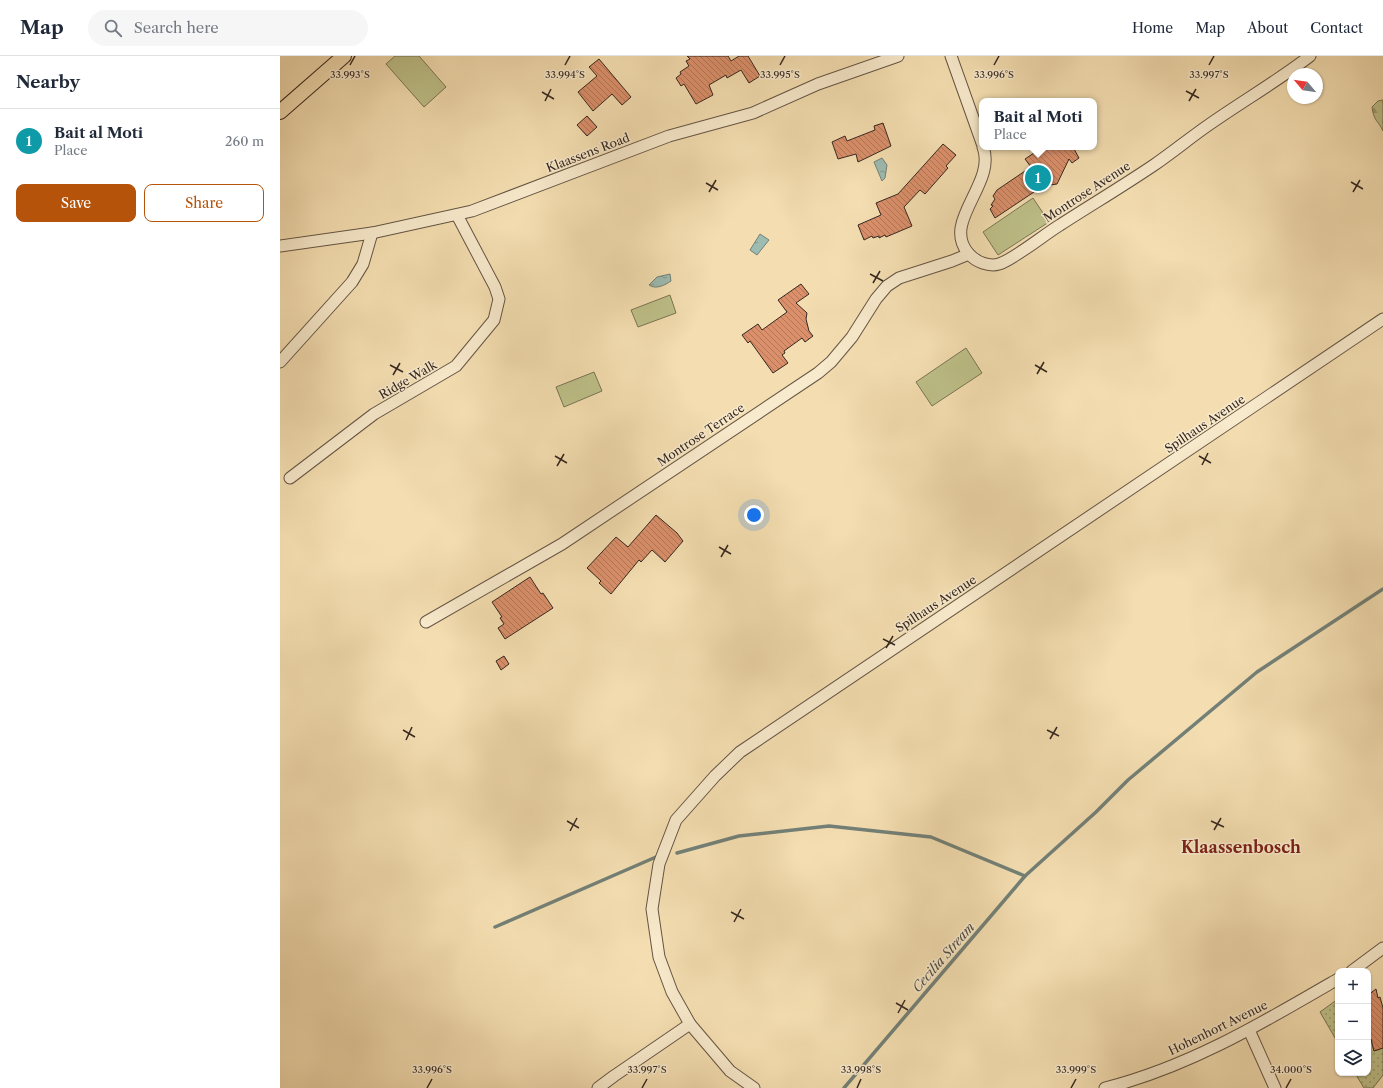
<!DOCTYPE html>
<meta charset="utf-8">
<style>
body{margin:0;font-family:"Libre Caslon Text",serif;background:#f6f6f7;color:#1f2937}
.controls{position:absolute;right:12px;bottom:12px;display:grid;overflow:hidden;border-radius:8px;box-shadow:0 1px 3px #0004}
.controls button{width:36px;height:36px;display:grid;place-items:center;padding:0;border:0;border-bottom:1px solid #e0e1e3;background:#fff;color:#1f2937;font:20px sans-serif}
.compass{position:absolute;left:1007px;top:12px;width:36px;height:36px;border-radius:50%;background:#fff;box-shadow:0 1px 3px #0004;rotate:299deg}
.you{position:absolute;left:474px;top:459px;width:14px;height:14px;margin:-10px;border:3px solid #fff;border-radius:50%;background:#1a73e8;box-shadow:0 0 0 6px #1a73e833}
.badge{display:grid;place-items:center;width:26px;height:26px;border-radius:50%;background:#b45309;color:#fff;font-size:13px;font-weight:700}
.pin{position:absolute;translate:-50% -50%;border:2px solid #fff;box-shadow:0 1px 4px #0006}
.popup{position:absolute;left:699px;top:42px;width:118px;height:52px;box-sizing:border-box;display:grid;place-content:center;border-radius:8px;background:#fff;filter:drop-shadow(0 1px 3px #0005);font-size:13px;white-space:nowrap;color:#747a83}
.popup b{font-size:15px;color:#1f2937}
.popup::after{content:'';position:absolute;left:50%;top:100%;margin-left:-8px;border:8px solid transparent;border-top-color:#fff}
.list{margin:0;padding:0;list-style:none}
h2{display:flex;justify-content:space-between;align-items:center;height:52px;margin:0;padding:0 16px;font-size:17px}
h2 small{font-size:13px;font-weight:400;color:#747a83}
.list li{display:grid;grid-template-columns:26px 1fr auto;gap:12px;align-items:center;box-sizing:border-box;height:64px;padding:0 16px;border-top:1px solid #e0e1e3}
.list b{display:block;font-size:15px;white-space:nowrap}
.list p{margin:0;font-size:13px;white-space:nowrap;color:#747a83}
.list em{font-size:13px;font-style:normal;color:#747a83}
.actions{display:flex;gap:8px;padding:12px 16px}
.actions a{flex:1;padding:9px 0;border:1px solid #b45309;border-radius:8px;text-align:center;font-size:14px;color:#b45309}
.actions .main{background:#b45309;color:#fff}
.icon{flex:none;width:22px;height:22px;fill:none;stroke:currentColor;stroke-width:2;stroke-linecap:round;stroke-linejoin:round}
.map{position:relative;flex:none;width:1103px;height:1032px;overflow:hidden}
header{display:flex;align-items:center;gap:24px;box-sizing:border-box;height:56px;padding:0 20px;background:#fff;border-bottom:1px solid #e0e1e3}
header strong{font-size:19px}
nav{display:flex;gap:22px;margin-inline-start:auto;font-size:14px}
.search{width:280px;height:36px;background:#f6f6f7;display:flex;align-items:center;gap:10px;box-sizing:border-box;padding:0 14px;border-radius:22px;color:#747a83;font-size:15px}
main{display:flex}
aside{flex:1;background:#fff}
.map>svg:first-child{display:block}
.green{fill:#bec089;stroke:#7a7454}
.forest{fill:url(#forest-firs);stroke:#7a7454}
.garden{fill:url(#garden-dots);stroke:#7a7454}
.water{fill:url(#water-ripples);stroke:#738077}
.lines{fill:none;stroke-linecap:round;stroke-linejoin:round}
.stream{stroke:#738077;stroke-width:3.5}
.building{fill:url(#building-back-hatch);stroke:#352720}
.minor-casing{stroke:#655544;stroke-width:13}
.major-casing{stroke:#352720;stroke-width:16}
.minor{stroke:#f8eacc;stroke-width:11}
.major{stroke:#f4deb1;stroke-width:14}
.ticks{fill:none;stroke:#352720;stroke-width:1.5}
.labels{text-anchor:middle;stroke-width:3;stroke-linejoin:round;paint-order:stroke}
.street-label{font-size:12px;fill:#352720;stroke:#f8eacc}
.water-label{font-size:13px;font-style:italic;fill:#4f4c44;stroke:#f8eacc}
.district-label{font-size:16px;font-weight:bold;fill:#7a1f14;stroke:#f8eacc}
.ticks-label{font-size:10px;text-anchor:middle;fill:#352720;stroke:#f8eacc;stroke-width:3;stroke-linejoin:round;paint-order:stroke}
</style>
<header>
<strong>Map</strong>
<div class="search"><svg class="icon" aria-label="search" viewBox="0 0 24 24"><circle cx="10" cy="10" r="6"/><path d="M15 15l6 6"/></svg>Search here</div>
<nav><a>Home</a><a>Map</a><a>About</a><a>Contact</a></nav>
</header>
<main>
<aside>
<h2>Nearby<small></small></h2>
<ul class="list">
<li><span class="badge" style="background:#0f9aa8">1</span><div><b>Bait al Moti</b><p>Place</p></div><em>260 m</em></li>
</ul>
<div class="actions"><a class="main">Save</a><a>Share</a></div>
</aside>
<div class="map">
<svg width="1103" height="1032" viewBox="0 0 1103 1032">
<defs>
<pattern id="forest-firs" width="22" height="20" patternUnits="userSpaceOnUse"><rect width="22" height="20" fill="#bec089"/><path d="M5 1l3.5 6h-7zM16 11l3.5 6h-7z" fill="#9b9c70"/></pattern>
<pattern id="garden-dots" width="8" height="8" patternUnits="userSpaceOnUse"><rect width="8" height="8" fill="#bec089"/><path d="M2 2h.1M6 6h.1" fill="none" stroke="#9b9c70" stroke-width="1.8" stroke-linecap="round"/></pattern>
<pattern id="water-ripples" width="26" height="14" patternUnits="userSpaceOnUse"><rect width="26" height="14" fill="#9cbbb1"/><path d="M2 4q2-2 4 0t4 0M15 11q2-2 4 0t4 0" fill="none" stroke="#809890"/></pattern>
<pattern id="building-back-hatch" width="6" height="6" patternUnits="userSpaceOnUse"><rect width="6" height="6" fill="#db906b"/><path d="M-1 5l2 2M0 0l6 6M5-1l2 2" fill="none" stroke="#b27658"/></pattern>
</defs>
<rect width="100%" height="100%" fill="#f4deb1"/>
<filter id="stains"><feTurbulence type="fractalNoise" baseFrequency=".005" numOctaves="4"/><feColorMatrix values="0 0 0 0 .2 0 0 0 0 .09 0 0 0 0 .02 0 0 0 .5 -.17"/></filter>
<radialGradient id="worn" r=".72"><stop offset=".6" stop-color="#630" stop-opacity="0"/><stop offset="1" stop-color="#630" stop-opacity=".3"/></radialGradient>
<g class="green">
<polygon points="115,0 139,0 166,31 144,51 106,8"/>
<polygon points="753,142 769,166 718,199 703,176"/>
<polygon points="390,239 396,257 358,271 351,254"/>
<polygon points="686,292 702,317 652,350 636,326"/>
<polygon points="314,316 322,335 284,351 276,331"/>
</g>
<path class="forest" d="M1103,44V75C1098,64 1094,66 1092,51L1098,45Z"/>
<g class="garden">
<polygon points="1058,943 1058,987 1040,956"/>
<polygon points="1091,983 1094,995 1103,992 1103,1019 1093,1032 1084,1032 1075,1017 1088,1017 1088,984"/>
</g>
<g class="water">
<polygon points="602,102 607,109 605,122 602,125 594,106"/>
<polygon points="480,178 489,184 477,199 470,194"/>
<path d="M390,218L391,225C385,229 376,234 369,229L377,221Z"/>
</g>
<g class="lines">
<g class="stream">
<polyline points="397,797 459,780 549,770 651,781 745,820 816,756 848,724 977,616 1103,533"/>
<polyline points="215,871 376,801"/>
<polyline points="564,1032 745,820"/>
</g>
</g>
<g class="building">
<polygon points="407,0 448,0 451,5 459,0 468,0 480,20 469,27 461,14 447,22 446,19 429,29 433,39 416,48 404,28 401,30 396,22 401,18 400,16 409,10 406,5 410,3"/>
<polygon points="319,3 351,41 342,49 332,38 313,55 298,36 317,20 309,11"/>
<polygon points="307,60 317,71 307,80 297,69"/>
<polygon points="603,67 611,90 578,106 576,98 558,103 552,86 565,80 567,85 595,74 594,70"/>
<polygon points="663,88 676,99 666,110 668,112 645,138 640,134 624,151 632,170 606,181 605,179 599,182 599,180 593,182 592,180 584,184 578,169 601,159 596,147 618,138"/>
<polygon points="763,91 795,91 794,93 799,102 792,107 789,103 777,128 763,130 715,162 710,153 713,150 711,149 715,143 713,140 717,134 751,111 745,103"/>
<polygon points="521,228 529,238 516,247 527,257 526,263 529,275 533,280 525,286 522,282 504,295 505,297 502,299 508,307 493,317 470,285 468,287 462,279 478,268 482,274 507,256 498,244"/>
<polygon points="376,459 397,477 403,485 385,506 372,494 361,506 359,504 331,538 319,527 321,525 307,512 336,481 348,491"/>
<polygon points="250,521 261,538 263,537 273,552 225,583 218,572 224,568 220,562 222,561 212,546"/>
<polygon points="224,600 229,608 221,614 216,605"/>
<polygon points="1096,933 1098,942 1100,941 1103,952 1103,992 1094,995 1091,983 1088,984 1088,939"/>
</g>
<g class="lines">
<defs>
<g id="minor">
<polyline points="671,0 702,87"/>
<path d="M703,91C717,128 660,166 689,198C696,206 709,211 719,208C733,204 765,178 780,169C811,149 843,130 874,109C893,96 911,81 930,68C963,45 999,24 1030,0"/>
<polyline points="0,190 92,177 192,155 389,80 473,57 538,28 618,0"/>
<polyline points="0,306 72,226 83,208 92,177"/>
<polyline points="10,422 94,358 176,310 214,264 219,243 215,231 177,159"/>
<polyline points="146,566 282,488 538,317 551,306 572,281 596,243 607,230 619,222 672,205 689,198"/>
<polyline points="1072,915 1103,892"/>
<polyline points="969,974 995,1032"/>
<polyline points="318,1032 334,1020 410,968"/>
<polyline points="474,1032 450,1015 410,968 392,936 379,901 372,853 379,808 396,764 435,720 460,696 1103,263"/>
<path d="M825,1032C909,1011 984,966 1058,923"/>
</g>
<polyline id="major" points="0,56 64,0"/>
</defs>
<use href="#minor" class="minor-casing"/>
<use href="#major" class="major-casing"/>
<use href="#minor" class="minor"/>
<use href="#major" class="major"/>
</g>
<path class="ticks" d="M70,9L75,0M285,9L290,0M500,9L505,0M714,9L719,0M929,9L934,0M906,35L919,42M262,36L274,43M265,45L271,33M909,45L916,33M1071,126L1083,133M426,127L438,134M429,136L436,124M1073,136L1080,124M590,218L603,225M593,227L600,215M110,309L123,316M755,309L767,316M757,318L764,306M113,319L120,307M275,400L287,407M919,400L931,407M922,409L928,397M277,410L284,398M439,491L451,498M441,501L448,489M603,583L615,589M606,592L613,580M123,674L135,681M767,674L779,680M770,683L777,671M126,684L132,671M287,765L299,772M931,765L944,771M934,774L941,762M290,775L297,762M451,856L464,863M454,866L461,853M616,947L628,954M618,957L625,944M147,1032L152,1023M362,1032L367,1023M577,1032L581,1023M791,1032L796,1023M1006,1032L1011,1023"/>
<g class="labels">
<g class="street-label">
<text transform="translate(308 97) rotate(-21)" y="4">Klaassens Road</text>
<text transform="translate(807 136) rotate(-33)" y="4">Montrose Avenue</text>
<text transform="translate(128 324) rotate(-30)" y="4">Ridge Walk</text>
<text transform="translate(925 368) rotate(-34)" y="4">Spilhaus Avenue</text>
<text transform="translate(421 379) rotate(-34)" y="4">Montrose Terrace</text>
<text transform="translate(656 548) rotate(-33)" y="4">Spilhaus Avenue</text>
<text transform="translate(938 972) rotate(-26)" y="4">Hohenhort Avenue</text>
</g>
<g class="water-label">
<text transform="translate(663 901) rotate(-49)" y="5">Cecilia Stream</text>
</g>
<g class="district-label">
<text x="961" y="797">Klaassenbosch</text>
</g>
</g>
<g class="ticks-label">
<text x="714" y="22">33.996°S</text>
<text x="70" y="22">33.993°S</text>
<text x="285" y="22">33.994°S</text>
<text x="500" y="22">33.995°S</text>
<text x="929" y="22">33.997°S</text>
<text x="152" y="1017">33.996°S</text>
<text x="367" y="1017">33.997°S</text>
<text x="581" y="1017">33.998°S</text>
<text x="796" y="1017">33.999°S</text>
<text x="1011" y="1017">34.000°S</text>
</g>
<rect width="100%" height="100%" filter="url(#stains)"/>
<rect width="100%" height="100%" fill="url(#worn)"/>
</svg>
<div class="controls">
<button>+</button>
<button>−</button>
<button><svg class="icon" aria-label="layers" viewBox="0 0 24 24"><path d="M12 4l9 5-9 5-9-5zM3 14l9 5 9-5"/></svg></button>
</div>
<svg class="compass" viewBox="-18 -18 36 36"><path d="M0-13l5 13h-10z" fill="#e53935"/><path d="M0 13l5-13h-10z" fill="#747a83"/></svg>
<div class="you"></div>
<div class="pin badge" style="left:758px;top:122px;background:#0f9aa8">1</div>
<div class="popup"><b>Bait al Moti</b>Place</div>
</div>
</main>
